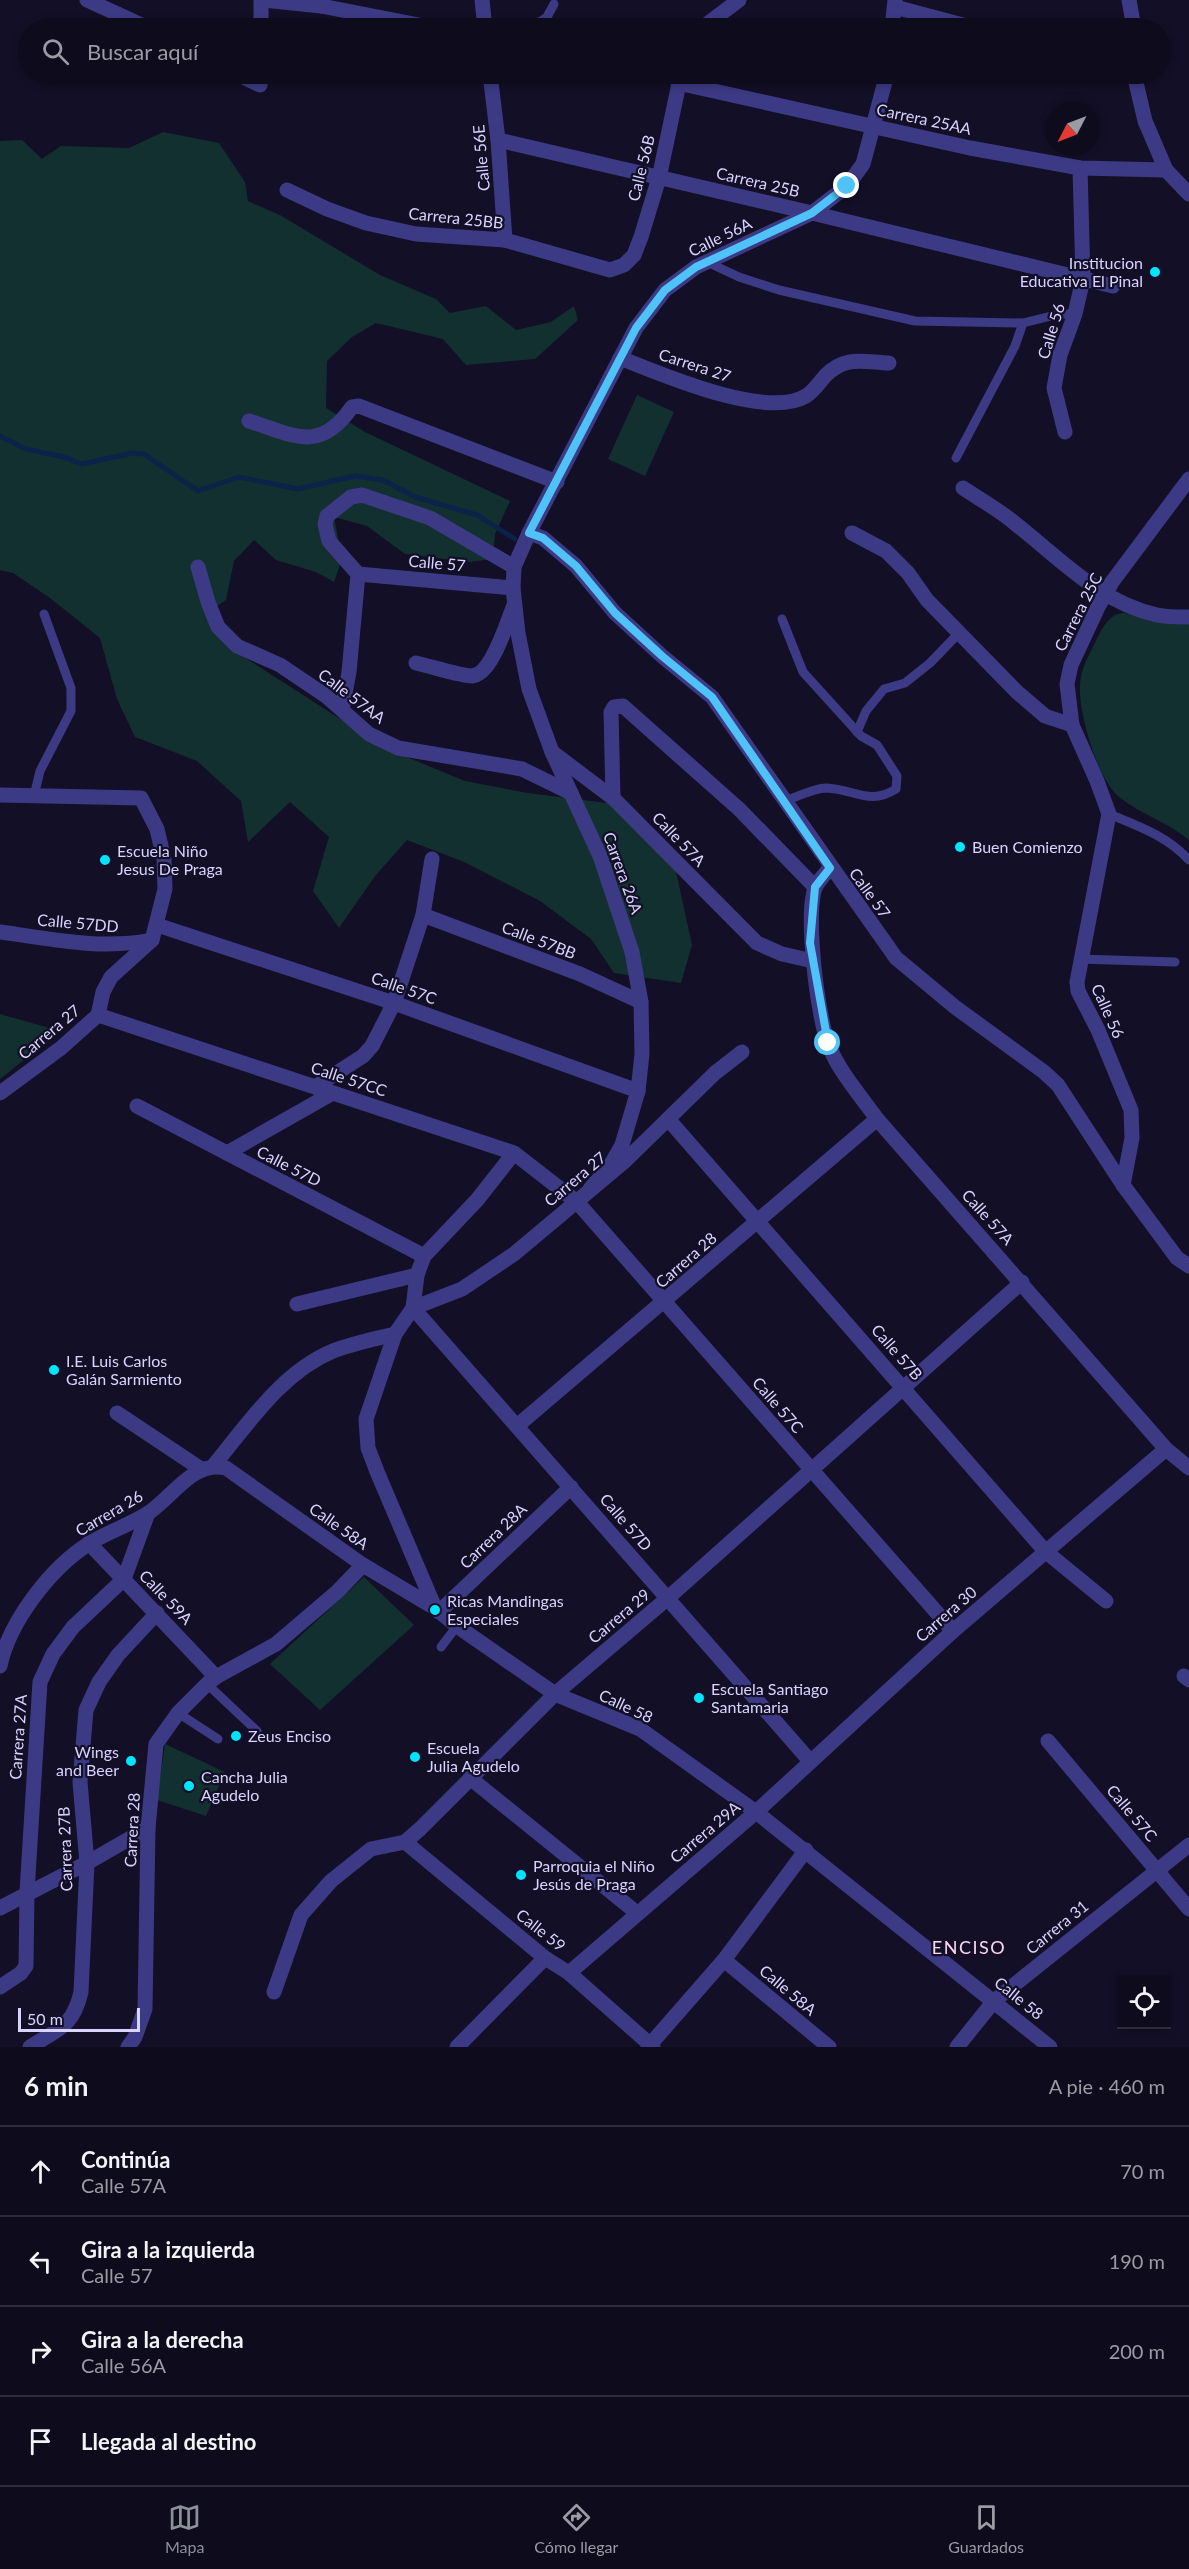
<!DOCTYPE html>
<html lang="es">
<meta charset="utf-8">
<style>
body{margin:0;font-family:Lato,sans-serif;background:#171425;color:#f1f3f6}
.controls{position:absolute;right:18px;bottom:18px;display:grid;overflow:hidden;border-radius:0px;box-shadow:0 3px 9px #0003}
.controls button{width:54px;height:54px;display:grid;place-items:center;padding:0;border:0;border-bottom:2px solid #2e2b3b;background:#0e0b1c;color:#f1f3f6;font:30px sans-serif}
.compass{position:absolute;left:1045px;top:102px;width:54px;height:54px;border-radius:50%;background:#0e0b1c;box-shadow:0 3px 9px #0003;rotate:228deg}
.scale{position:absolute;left:18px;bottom:15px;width:122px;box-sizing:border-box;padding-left:6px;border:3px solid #d9d4ff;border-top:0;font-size:16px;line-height:21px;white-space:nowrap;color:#d9d4ff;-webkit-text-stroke:4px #130f26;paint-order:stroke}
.stop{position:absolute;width:18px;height:18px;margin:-14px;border:4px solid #4fc3f7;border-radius:50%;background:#fff}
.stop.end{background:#4fc3f7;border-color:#fff;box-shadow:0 2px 6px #0008}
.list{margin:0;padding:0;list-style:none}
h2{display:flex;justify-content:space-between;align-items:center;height:78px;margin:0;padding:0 24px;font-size:26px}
h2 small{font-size:20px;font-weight:400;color:#9b9ba3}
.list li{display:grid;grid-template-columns:39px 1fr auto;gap:18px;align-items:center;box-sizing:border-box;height:90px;padding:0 24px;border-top:2px solid #2e2b3b}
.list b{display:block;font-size:22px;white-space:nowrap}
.list p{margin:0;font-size:20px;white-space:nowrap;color:#9b9ba3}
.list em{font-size:20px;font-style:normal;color:#9b9ba3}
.icon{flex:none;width:33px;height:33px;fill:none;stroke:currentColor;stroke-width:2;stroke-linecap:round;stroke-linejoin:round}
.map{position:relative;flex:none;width:1189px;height:2047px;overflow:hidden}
.search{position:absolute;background:#0e0b1c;box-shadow:0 3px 9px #0003;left:18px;right:18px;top:18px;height:66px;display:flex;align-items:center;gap:15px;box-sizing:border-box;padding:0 21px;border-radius:33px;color:#9b9ba3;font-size:22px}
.sheet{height:438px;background:#0e0b1c}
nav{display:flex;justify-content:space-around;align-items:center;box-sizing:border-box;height:84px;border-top:2px solid #2e2b3b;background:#0e0b1c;font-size:16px;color:#9b9ba3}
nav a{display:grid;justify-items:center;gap:3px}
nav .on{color:#8c9099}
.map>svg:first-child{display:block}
.green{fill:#12302f}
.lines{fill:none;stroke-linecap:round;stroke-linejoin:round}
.stream{stroke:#0c2248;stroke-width:5}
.service{stroke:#3d3a85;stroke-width:9}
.pedestrian{stroke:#3d3a85;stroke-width:15}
.minor{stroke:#3d3a85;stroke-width:15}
.tertiary{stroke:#3d3a85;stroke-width:15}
.route{stroke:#4fc3f7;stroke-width:8}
.poi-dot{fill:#00e5ff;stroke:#130f26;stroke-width:2}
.labels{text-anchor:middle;stroke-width:4.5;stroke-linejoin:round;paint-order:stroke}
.street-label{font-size:16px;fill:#d9d4ff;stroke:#130f26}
.poi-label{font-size:16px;fill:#d9d4ff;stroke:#130f26;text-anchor:start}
.neighbourhood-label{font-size:18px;letter-spacing:1.5px;fill:#ffd6f0;stroke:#130f26}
</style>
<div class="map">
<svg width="1189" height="2047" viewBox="0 0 1189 2047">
<rect width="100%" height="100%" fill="#130f26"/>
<g class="green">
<polygon points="163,132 219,143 245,182 248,201 280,215 380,275 436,299 450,313 486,306 516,330 551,322 574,306 578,320 535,359 466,365 443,339 376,323 352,337 327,361 326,408 365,432 510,501 495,534 493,559 470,562 405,554 367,526 334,517 342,559 334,582 316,572 276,560 254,540 234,561 226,600 205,614 230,648 387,749 465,781 528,793 623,805 674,862 692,945 681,983 614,973 591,939 540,901 464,862 407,840 375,876 339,928 313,891 329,837 290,802 248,842 241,801 197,761 135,737 117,699 100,638 50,598 13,573 0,570 0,141 22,140 42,159 61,146 129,148"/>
<polygon points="637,395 674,412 645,476 608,459"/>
<path d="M1123,613L1189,622V840C1168,822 1139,814 1118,796C1097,777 1078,712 1080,684C1081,671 1086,660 1092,649C1099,636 1106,614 1123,613Z"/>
<polygon points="0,1014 60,1031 0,1079"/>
<polygon points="364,1577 414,1625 320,1710 270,1664"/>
<polygon points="165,1744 225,1772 206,1816 157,1800"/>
</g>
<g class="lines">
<polyline class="stream" points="0,436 26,449 64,457 82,464 132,453 144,454 198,491 239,477 298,489 355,476 383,480 415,497 477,515 515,539"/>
<g class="service">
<polyline points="484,21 513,28"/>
<polyline points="531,28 547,17 554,4"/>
<polyline points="707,262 739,277 779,290 915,321 1023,323 1059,314 1075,314"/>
<polyline points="956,458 1015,346 1023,323"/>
<path d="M782,619L803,672L861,736L877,745L897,776L896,789C869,806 855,789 826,788C814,788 797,797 785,801"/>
<polyline points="857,732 866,711 884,689 905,683 930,663 958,634"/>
<polyline points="34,796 40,771 71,711 71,688 44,614"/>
<path d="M1109,814C1138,826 1167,836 1189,860"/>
<polyline points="1079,959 1175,962"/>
<polyline points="441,1647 457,1626"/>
<polyline points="207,1684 257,1731 259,1738"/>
<polyline points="178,1713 218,1739"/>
</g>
<polyline class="pedestrian" points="264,0 321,6"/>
<g class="minor">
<polyline points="87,0 148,28"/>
<polyline points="482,0 485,28"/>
<polyline points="1129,0 1134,28"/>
<polyline points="321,6 434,28"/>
<polyline points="895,7 974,28"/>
<polyline points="261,28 261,0"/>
<polyline points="702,28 739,0"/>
<polyline points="892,28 895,0"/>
<polyline points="237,74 260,85 261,74"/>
<polyline points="490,74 498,140 505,240"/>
<polyline points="1134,74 1145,121 1166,170 1189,194"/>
<polyline points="678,83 970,148 1080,168 1166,170"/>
<polyline points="498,140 812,213 1113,286"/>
<polyline points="287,190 327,209 366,223 416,234 505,240 610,270 624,265 634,255 641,237 659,178 681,74"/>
<path d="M620,358C661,374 765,420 806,396C813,392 820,382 825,376C845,355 863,362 889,363"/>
<path d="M249,421C294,435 319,454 352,407L359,406L557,482"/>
<polyline points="1065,432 1054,388 1060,355 1075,314 1083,279 1080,168"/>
<path d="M963,488C981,500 1001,511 1017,525C1060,559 1101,603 1157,615C1167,617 1178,617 1189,617"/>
<polyline points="529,533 543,538 576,566 615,613 662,656 712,697 896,958 955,1007 1044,1072 1058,1085 1123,1185 1177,1258 1189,1266"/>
<polyline points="852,533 886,551 908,573 927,600 1017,692 1045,716 1072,725"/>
<polyline points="198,567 208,602 218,627 237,646 280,665 326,696 369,734 398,748 522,769 571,793"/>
<polyline points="358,574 513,588"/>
<path d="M416,663C430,666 460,676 472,676C492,675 507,622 514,605"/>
<polyline points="342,710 349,672 358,574 329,541 325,524 327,516 351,497 362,495 430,518 514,567"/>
<polyline points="552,752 613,798 757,943 782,954 813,961"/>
<polyline points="613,798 611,712 614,707 623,706 739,809 815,887"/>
<path d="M830,868C826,873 819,880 816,886C804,910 818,1020 829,1046C840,1073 860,1095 877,1119L1166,1449L1189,1468"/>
<polyline points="423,915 580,974 641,1002"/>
<polyline points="157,925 394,1003 638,1091"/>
<path d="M0,932C52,939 100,950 152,940"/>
<polyline points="742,1052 715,1073 625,1161 514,1254 462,1289 413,1308 810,1761"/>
<polyline points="315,1087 363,1056 372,1046 394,1003 423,915 432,859"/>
<polyline points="137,1106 424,1256"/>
<polyline points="668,1119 1045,1551 1106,1601"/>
<polyline points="227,1153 331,1094"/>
<polyline points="514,1153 577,1202 953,1631"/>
<polyline points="1123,1185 1132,1138 1131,1110 1098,1030 1078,991 1077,982 1109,814 1097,781 1072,725 1067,684 1071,665 1098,607 1112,582 1189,479"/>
<polyline points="590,1189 610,1166 622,1145 638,1091 642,1054 641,1002 632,952 600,856 552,752 529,689 518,633 513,588 514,567 529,533 636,328 665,290 696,267 812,213 847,186 863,164 887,74"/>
<polyline points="297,1304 417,1275"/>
<polyline points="117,1413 201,1469"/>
<polyline points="517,1426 877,1119"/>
<path d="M214,1465C248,1424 282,1372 333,1351C353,1343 375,1339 395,1334"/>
<polyline points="89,1543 216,1677"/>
<polyline points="439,1612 571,1487"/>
<path d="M0,1666C9,1622 51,1567 90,1543C108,1532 129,1525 147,1514C173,1497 193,1460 226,1468L363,1565L435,1608"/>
<polyline points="1184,1676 1189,1680"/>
<polyline points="1048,1741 1189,1909"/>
<polyline points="470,1778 637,1913"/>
<polyline points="405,1842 545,1958 569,1973 653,2047"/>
<polyline points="0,1908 87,1863 148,1828"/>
<polyline points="724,1960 829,2047"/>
<polyline points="569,1973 756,1812 953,1631 1166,1449"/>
<polyline points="0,1987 21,1973 26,1966 27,1892 40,1682 53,1654 73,1627 124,1579 148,1513"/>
<polyline points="274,1992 301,1915 331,1881 371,1849 405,1842 420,1829 555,1694 669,1597 1022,1282"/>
<path d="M30,2047C58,2029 73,2027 81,1992L87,1863L80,1782L86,1710L99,1682L118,1655L157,1613"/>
<polyline points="128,2047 135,2037 145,2009 148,1828 156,1744 178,1713 207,1684 216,1677 276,1644 337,1592 363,1565"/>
<polyline points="457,2047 545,1958"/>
<polyline points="648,2047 724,1960 806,1850"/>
<polyline points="957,2047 994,2001 1189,1845"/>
</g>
<g class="tertiary">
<polyline points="0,795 141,798 157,829 164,859 165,889 152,940 111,977 103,992 98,1015 61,1048 0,1093"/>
<polyline points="98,1015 514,1153 477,1200 424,1256 417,1275 413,1308 395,1334 366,1419 368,1448 378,1474 435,1608 457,1626 555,1694 640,1729 756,1812 1050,2047"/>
</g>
</g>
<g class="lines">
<polyline class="route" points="828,1043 810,943 815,887 830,868 712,697 662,656 615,613 576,566 543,538 529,533 636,328 665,290 696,267 812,213 847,186"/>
</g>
<g class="poi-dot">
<circle cx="1155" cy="272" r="6"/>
<circle cx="960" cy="847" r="6"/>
<circle cx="105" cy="860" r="6"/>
<circle cx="54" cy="1370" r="6"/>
<circle cx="435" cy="1610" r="6"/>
<circle cx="699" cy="1698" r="6"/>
<circle cx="236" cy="1736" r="6"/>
<circle cx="415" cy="1757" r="6"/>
<circle cx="131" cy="1761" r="6"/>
<circle cx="189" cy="1786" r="6"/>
<circle cx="521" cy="1875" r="6"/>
</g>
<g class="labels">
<g class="street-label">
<text transform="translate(924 119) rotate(12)" y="6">Carrera 25AA</text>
<text transform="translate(481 158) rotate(-95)" y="6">Calle 56E</text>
<text transform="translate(641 168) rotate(-76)" y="6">Calle 56B</text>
<text transform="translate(758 182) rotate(13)" y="6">Carrera 25B</text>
<text transform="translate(456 218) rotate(6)" y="6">Carrera 25BB</text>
<text transform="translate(720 237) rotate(-26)" y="6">Calle 56A</text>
<text transform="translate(1051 331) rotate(-73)" y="6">Calle 56</text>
<text transform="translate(695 365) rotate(18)" y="6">Carrera 27</text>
<text transform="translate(437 563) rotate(5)" y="6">Calle 57</text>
<text transform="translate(1078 612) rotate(-63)" y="6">Carrera 25C</text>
<text transform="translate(352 696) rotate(37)" y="6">Calle 57AA</text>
<text transform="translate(679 839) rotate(46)" y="6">Calle 57A</text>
<text transform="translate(623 873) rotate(70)" y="6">Carrera 26A</text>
<text transform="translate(870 893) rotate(54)" y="6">Calle 57</text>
<text transform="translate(78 923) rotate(5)" y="6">Calle 57DD</text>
<text transform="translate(539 940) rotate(21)" y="6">Calle 57BB</text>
<text transform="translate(404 988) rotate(19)" y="6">Calle 57C</text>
<text transform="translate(1108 1011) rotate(66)" y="6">Calle 56</text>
<text transform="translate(49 1032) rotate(-40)" y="6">Carrera 27</text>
<text transform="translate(349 1079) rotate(18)" y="6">Calle 57CC</text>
<text transform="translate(289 1166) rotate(27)" y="6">Calle 57D</text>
<text transform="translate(575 1179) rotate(-40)" y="6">Carrera 27</text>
<text transform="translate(988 1217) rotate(48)" y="6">Calle 57A</text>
<text transform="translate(686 1260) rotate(-41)" y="6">Carrera 28</text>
<text transform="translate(897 1352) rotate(49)" y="6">Calle 57B</text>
<text transform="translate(778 1405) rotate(49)" y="6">Calle 57C</text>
<text transform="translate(109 1513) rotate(-30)" y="6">Carrera 26</text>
<text transform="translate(626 1522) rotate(49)" y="6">Calle 57D</text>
<text transform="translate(339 1526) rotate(35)" y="6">Calle 58A</text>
<text transform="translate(493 1536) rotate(-44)" y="6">Carrera 28A</text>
<text transform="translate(166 1597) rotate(46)" y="6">Calle 59A</text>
<text transform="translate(946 1614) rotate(-41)" y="6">Carrera 30</text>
<text transform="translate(619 1616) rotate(-40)" y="6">Carrera 29</text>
<text transform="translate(626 1706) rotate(25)" y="6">Calle 58</text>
<text transform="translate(18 1737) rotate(-86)" y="6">Carrera 27A</text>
<text transform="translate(1132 1813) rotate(50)" y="6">Calle 57C</text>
<text transform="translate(132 1830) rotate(-87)" y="6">Carrera 28</text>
<text transform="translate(705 1832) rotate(-40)" y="6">Carrera 29A</text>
<text transform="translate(65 1849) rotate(-92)" y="6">Carrera 27B</text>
<text transform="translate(1057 1927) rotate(-39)" y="6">Carrera 31</text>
<text transform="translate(541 1930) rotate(38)" y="6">Calle 59</text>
<text transform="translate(788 1990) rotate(40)" y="6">Calle 58A</text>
<text transform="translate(1019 1998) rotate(39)" y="6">Calle 58</text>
</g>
<g class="poi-label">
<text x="1143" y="269" text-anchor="end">Institucion<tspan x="1143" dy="18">Educativa El Pinal</tspan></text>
<text x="972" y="853">Buen Comienzo</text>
<text x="117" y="857">Escuela Niño<tspan x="117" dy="18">Jesus De Praga</tspan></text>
<text x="66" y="1367">I.E. Luis Carlos<tspan x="66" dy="18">Galán Sarmiento</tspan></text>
<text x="447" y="1607">Ricas Mandingas<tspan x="447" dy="18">Especiales</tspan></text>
<text x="711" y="1695">Escuela Santiago<tspan x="711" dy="18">Santamaria</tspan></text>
<text x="248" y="1742">Zeus Enciso</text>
<text x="427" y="1754">Escuela<tspan x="427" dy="18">Julia Agudelo</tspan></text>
<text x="119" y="1758" text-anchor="end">Wings<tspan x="119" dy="18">and Beer</tspan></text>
<text x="201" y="1783">Cancha Julia<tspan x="201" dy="18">Agudelo</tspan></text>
<text x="533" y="1872">Parroquia el Niño<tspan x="533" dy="18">Jesús de Praga</tspan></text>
</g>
<g class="neighbourhood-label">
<text x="969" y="1954">ENCISO</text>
</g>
</g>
</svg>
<div class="controls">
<button><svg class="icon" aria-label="locate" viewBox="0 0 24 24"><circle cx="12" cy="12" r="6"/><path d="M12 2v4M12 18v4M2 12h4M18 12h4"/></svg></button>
</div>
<svg class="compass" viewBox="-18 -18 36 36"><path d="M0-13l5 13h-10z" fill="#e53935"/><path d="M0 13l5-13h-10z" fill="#9b9ba3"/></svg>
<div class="scale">50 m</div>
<div class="stop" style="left:828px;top:1043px"></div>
<div class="stop end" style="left:847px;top:186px"></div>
<div class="search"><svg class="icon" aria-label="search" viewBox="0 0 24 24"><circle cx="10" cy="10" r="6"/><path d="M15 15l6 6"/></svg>Buscar aquí</div>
</div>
<section class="sheet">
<h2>6 min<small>A pie · 460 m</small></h2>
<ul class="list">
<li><svg class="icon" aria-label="ahead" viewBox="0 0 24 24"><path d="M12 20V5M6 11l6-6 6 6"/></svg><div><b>Continúa</b><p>Calle 57A</p></div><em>70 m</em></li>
<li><svg class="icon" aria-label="left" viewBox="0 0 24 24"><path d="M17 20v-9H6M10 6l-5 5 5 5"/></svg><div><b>Gira a la izquierda</b><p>Calle 57</p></div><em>190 m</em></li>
<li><svg class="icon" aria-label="right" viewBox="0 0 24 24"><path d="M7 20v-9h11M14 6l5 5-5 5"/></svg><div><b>Gira a la derecha</b><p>Calle 56A</p></div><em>200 m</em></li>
<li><svg class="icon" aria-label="arrive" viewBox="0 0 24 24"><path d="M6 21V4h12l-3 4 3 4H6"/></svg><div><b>Llegada al destino</b></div></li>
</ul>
</section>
<nav>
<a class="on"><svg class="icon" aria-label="map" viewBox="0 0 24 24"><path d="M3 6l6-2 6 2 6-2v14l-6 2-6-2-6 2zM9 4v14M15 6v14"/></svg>Mapa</a>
<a><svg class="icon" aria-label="directions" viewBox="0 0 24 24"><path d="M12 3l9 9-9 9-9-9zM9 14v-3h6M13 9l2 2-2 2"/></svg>Cómo llegar</a>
<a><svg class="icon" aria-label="saved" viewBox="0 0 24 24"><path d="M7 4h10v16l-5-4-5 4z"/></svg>Guardados</a>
</nav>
